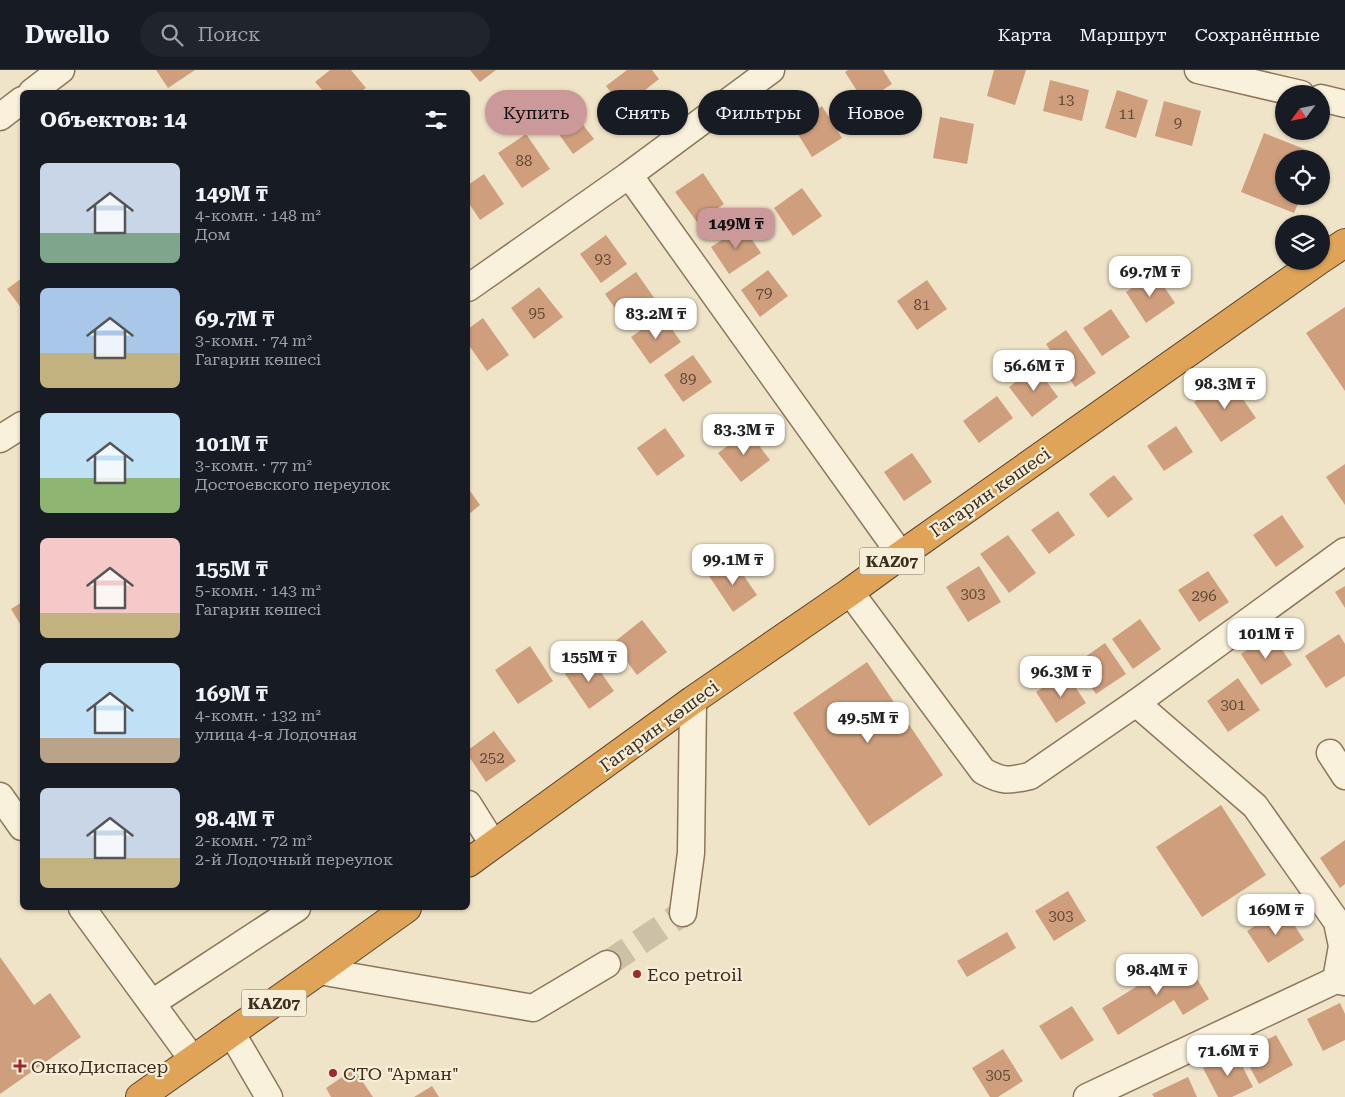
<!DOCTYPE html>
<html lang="ru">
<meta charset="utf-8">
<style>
body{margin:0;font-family:"Roboto Serif",serif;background:#20242c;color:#f1f3f6;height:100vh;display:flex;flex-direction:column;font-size:19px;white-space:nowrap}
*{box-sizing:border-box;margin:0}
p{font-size:16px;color:#9ea1a6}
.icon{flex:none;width:28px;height:28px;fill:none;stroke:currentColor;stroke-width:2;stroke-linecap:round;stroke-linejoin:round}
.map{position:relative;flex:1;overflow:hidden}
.side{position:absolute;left:20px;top:20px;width:450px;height:820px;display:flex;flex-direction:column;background:#171b24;border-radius:8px;box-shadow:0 1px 4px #0004}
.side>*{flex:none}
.top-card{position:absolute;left:485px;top:20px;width:475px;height:45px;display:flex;gap:10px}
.needle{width:32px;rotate:237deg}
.buttons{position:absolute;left:1275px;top:15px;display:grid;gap:10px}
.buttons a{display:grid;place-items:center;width:55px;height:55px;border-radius:50%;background:#171b24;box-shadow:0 1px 4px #0004;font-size:25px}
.price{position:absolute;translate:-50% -42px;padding:0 11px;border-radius:10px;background:#fff;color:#222;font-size:16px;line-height:32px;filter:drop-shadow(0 1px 2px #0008)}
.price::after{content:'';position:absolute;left:50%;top:30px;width:15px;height:11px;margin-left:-8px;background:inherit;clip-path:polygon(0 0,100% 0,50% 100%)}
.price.active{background:#cc999b;color:#111}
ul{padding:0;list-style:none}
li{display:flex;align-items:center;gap:15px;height:125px;padding:0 20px}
li span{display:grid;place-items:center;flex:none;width:140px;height:100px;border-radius:8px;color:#555}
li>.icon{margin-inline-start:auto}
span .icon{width:60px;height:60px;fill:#fffc;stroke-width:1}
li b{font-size:21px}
h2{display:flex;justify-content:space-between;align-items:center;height:60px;padding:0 20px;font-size:21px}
.tag{padding:0 18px;border-radius:22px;background:#171b24;box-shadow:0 1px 4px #0004;font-size:18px;line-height:45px}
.tag.active{background:#cc999b;color:#111}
header{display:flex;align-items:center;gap:30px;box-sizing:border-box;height:70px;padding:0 25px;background:#171b24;border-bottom:1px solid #363941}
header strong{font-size:24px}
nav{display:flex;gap:28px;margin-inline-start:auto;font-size:18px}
.search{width:350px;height:45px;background:#20242c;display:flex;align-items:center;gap:12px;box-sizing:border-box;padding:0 18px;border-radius:28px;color:#9ea1a6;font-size:19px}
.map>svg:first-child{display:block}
.building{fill:#cf9f7d}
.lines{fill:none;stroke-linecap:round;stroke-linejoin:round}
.minor-tunnel{stroke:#ccc0a6;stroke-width:26;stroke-dasharray:26 13;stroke-linecap:butt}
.minor-casing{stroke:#8d765c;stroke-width:29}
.highway-casing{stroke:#5b4430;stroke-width:30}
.minor{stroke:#faf1dc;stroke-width:26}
.highway{stroke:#e0a458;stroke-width:28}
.poi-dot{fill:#9e2a2b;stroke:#f7eed8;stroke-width:2}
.labels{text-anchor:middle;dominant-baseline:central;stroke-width:4.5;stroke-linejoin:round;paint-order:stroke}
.number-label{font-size:15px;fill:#624a37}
.shield{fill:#f7eed8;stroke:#756857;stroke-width:1}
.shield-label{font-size:16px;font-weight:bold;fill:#3d2e20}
.street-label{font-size:18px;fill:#3d2e20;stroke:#f7eed8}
.poi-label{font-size:18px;fill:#3d2e20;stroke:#f7eed8;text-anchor:start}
</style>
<header>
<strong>Dwello</strong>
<div class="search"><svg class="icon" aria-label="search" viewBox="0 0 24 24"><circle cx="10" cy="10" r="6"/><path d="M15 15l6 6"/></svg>Поиск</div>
<nav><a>Карта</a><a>Маршрут</a><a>Сохранённые</a></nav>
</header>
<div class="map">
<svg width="1345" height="1027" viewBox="0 0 1345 1027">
<rect width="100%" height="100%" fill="#f0e4c8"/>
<g class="building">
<path d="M156 0H195L168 18Z"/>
<path d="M330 0H351L366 18 360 22H324L315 12Z"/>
<path d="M470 0H496L480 12Z"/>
<path d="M627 0H652L659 9 623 38 606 16Z"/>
<path d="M848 0H883L892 14 864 32 845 2Z"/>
<path d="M994 0H1026L1015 35 987 26Z"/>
<path d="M1050 10 1089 20 1082 51 1043 41Z"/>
<path d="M1117 20 1148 30 1136 68 1105 58Z"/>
<path d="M1164 31 1201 41 1192 76 1155 66Z"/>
<path d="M822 36 842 68 812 87 793 56Z"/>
<path d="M571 39 594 69 573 84 551 53Z"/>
<path d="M940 47 974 54 967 94 933 88Z"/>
<path d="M1264 63 1317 84 1315 89H1284V126H1301L1294 143 1241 122Z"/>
<path d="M526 64 550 99 522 118 498 83Z"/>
<path d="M703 103 724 134 697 152 675 122Z"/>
<path d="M484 104 504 134 480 150 468 132V115Z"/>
<path d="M802 118 822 146 793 166 774 138Z"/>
<path d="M743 156 761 183 729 204 711 177Z"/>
<path d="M606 165 627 194 601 213 580 184Z"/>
<path d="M768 200 788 226 760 247 741 220Z"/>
<path d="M636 202 655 229 624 251 605 224Z"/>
<path d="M1155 203 1175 233 1146 253 1126 222Z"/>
<path d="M22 208V239L7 219Z"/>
<path d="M927 210 947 239 917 260 897 231Z"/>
<path d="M539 217 563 247 534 269 511 238Z"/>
<path d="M1345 237V321L1306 263Z"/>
<path d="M1111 239 1130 267 1102 286 1083 258Z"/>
<path d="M662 245 681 272 650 294 631 267Z"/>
<path d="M483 248 509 285 487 301 468 274V259Z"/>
<path d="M1066 260 1096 303 1075 317 1046 274Z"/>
<path d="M693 285 712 312 683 332 664 305Z"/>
<path d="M1036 297 1058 327 1032 347 1009 317Z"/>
<path d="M1229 309 1256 348 1221 372 1194 332Z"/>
<path d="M997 326 1013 348 979 373 963 351Z"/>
<path d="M1176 356 1193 382 1164 401 1147 376Z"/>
<path d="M665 358 685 386 657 406 637 378Z"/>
<path d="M748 361 770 390 741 412 718 383Z"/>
<path d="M912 383 932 412 904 431 884 402Z"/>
<path d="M1345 394V435L1326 407Z"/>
<path d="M1114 405 1133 429 1108 448 1089 424Z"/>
<path d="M468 418 480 435 468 445Z"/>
<path d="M1058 441 1075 465 1049 484 1031 460Z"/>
<path d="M1282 445 1304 477 1276 497 1253 465Z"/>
<path d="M1008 465 1036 503 1009 523 980 484Z"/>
<path d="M733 490 757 525 733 542 709 506Z"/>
<path d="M979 496 1001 532 968 552 946 517Z"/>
<path d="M1208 501 1229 532 1199 552 1178 520Z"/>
<path d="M1345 516V538L1335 522Z"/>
<path d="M22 532V557L11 539Z"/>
<path d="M1140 549 1161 579 1133 599 1112 569Z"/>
<path d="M642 550 667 582 637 605 613 573Z"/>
<path d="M1272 564 1292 595 1261 615 1241 584Z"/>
<path d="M1339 564 1345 574V606L1326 618 1305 586Z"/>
<path d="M1105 573 1126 604 1096 624 1075 594Z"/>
<path d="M530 576 553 611 518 634 495 600Z"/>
<path d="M590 587 614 621 589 639 565 604Z"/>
<path d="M867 592 943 705 869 756 793 643Z"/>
<path d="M1066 603 1086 633 1056 653 1036 622Z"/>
<path d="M1238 608 1260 640 1228 662 1207 631Z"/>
<path d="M494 661 516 691 486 712 468 685V680Z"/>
<path d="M1221 735 1266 805 1202 847 1156 777Z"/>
<path d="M1345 770V814L1340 818 1320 788Z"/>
<path d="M1068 821 1086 851 1054 871 1035 841Z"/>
<path d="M1283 838 1304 870 1268 893 1247 861Z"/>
<path d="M1007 862 1016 878 967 907 957 891Z"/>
<path d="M0 887 34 935 50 923 81 967 0 1024Z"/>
<path d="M1184 887 1209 929 1183 945 1174 930 1118 965 1102 938Z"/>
<path d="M1340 933 1345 944V970L1323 981 1307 949Z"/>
<path d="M1072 936 1094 970 1061 990 1039 956Z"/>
<path d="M1276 965 1293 995 1259 1014 1242 983Z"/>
<path d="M1003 979 1023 1011 998 1027H990L972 998Z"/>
<path d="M1235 982 1253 1017 1232 1027H1218L1203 998Z"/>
<path d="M354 999 373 1027H331L326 1018Z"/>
<path d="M1188 1007 1197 1027H1154L1152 1024Z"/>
<path d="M432 1016 439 1027H414Z"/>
</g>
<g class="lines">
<path class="minor-tunnel" d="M607 894 683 843"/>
<g class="minor-casing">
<g id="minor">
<path d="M1198 0 1301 24"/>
<path d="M32 22 61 0"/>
<path d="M1321 28 1345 34"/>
<path d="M0 47 22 30"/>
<path d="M629 105 901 485"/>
<path d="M468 218 629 105 771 0"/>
<path d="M0 369 22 355"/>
<path d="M850 522 983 701C1003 712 1008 711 1030 706L1136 633 1345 481"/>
<path d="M1136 633 1255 736 1337 852 1342 876 1336 910"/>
<path d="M1330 683 1345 706"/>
<path d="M0 726 22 757"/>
<path d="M468 734 493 774"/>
<path d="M82 838 193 990"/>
<path d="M683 843 691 783 693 630"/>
<path d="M319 901 533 938 607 894"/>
<path d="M152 933 297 838"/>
<path d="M231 962 269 1027"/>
<path d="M1087 1027 1336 910 1345 912"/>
</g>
</g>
<g class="highway-casing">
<g id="highway">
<path d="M1321 189 1345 173"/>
<path d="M468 793 693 630 850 522 901 485 1318 191"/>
<path d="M140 1027 319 901 407 838"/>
</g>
</g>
<use href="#minor" class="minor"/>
<use href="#highway" class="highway"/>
</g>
<g class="poi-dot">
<circle cx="637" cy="904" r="5"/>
<path d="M17.5 988.5h5v5h5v5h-5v5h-5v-5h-5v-5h5z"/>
<circle cx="333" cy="1003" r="5"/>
</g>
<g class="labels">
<g class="number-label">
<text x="1066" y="30">13</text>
<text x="1127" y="44">11</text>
<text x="1178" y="53">9</text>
<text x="524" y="91">88</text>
<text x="603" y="189">93</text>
<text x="764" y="223">79</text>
<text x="922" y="235">81</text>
<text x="537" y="243">95</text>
<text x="688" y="309">89</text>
<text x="973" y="524">303</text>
<text x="1204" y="526">296</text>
<text x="1233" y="635">301</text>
<text x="492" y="688">252</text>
<text x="1061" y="846">303</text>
<text x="998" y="1005">305</text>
</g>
<g class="shield">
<rect x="859.5" y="477.5" width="65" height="27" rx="4"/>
<rect x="241.5" y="919.5" width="65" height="27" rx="4"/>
</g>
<g class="shield-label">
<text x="892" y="491">KAZ07</text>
<text x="274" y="933">KAZ07</text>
</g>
<g class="street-label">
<text transform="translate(990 422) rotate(-35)">Гагарин көшесі</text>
<text transform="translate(659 656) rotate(-36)">Гагарин көшесі</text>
</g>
<g class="poi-label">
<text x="647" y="904">Eco petroil</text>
<text x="31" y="996">ОнкоДиспасер</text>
<text x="343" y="1003">СТО "Арман"</text>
</g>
</g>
</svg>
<div class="buttons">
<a><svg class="needle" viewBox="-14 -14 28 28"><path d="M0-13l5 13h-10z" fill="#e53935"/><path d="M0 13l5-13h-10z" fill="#9ea1a6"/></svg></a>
<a><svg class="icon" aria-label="locate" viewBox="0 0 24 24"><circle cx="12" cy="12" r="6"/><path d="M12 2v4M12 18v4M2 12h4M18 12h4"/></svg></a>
<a><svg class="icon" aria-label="layers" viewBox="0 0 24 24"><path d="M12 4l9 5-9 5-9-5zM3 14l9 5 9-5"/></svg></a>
</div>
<b class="price active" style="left:736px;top:180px">149M ₸</b>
<b class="price" style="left:1150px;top:228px">69.7M ₸</b>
<b class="price" style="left:656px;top:270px">83.2M ₸</b>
<b class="price" style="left:1034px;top:322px">56.6M ₸</b>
<b class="price" style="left:1225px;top:340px">98.3M ₸</b>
<b class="price" style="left:744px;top:386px">83.3M ₸</b>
<b class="price" style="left:733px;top:516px">99.1M ₸</b>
<b class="price" style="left:1266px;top:590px">101M ₸</b>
<b class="price" style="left:589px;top:613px">155M ₸</b>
<b class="price" style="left:1061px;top:628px">96.3M ₸</b>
<b class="price" style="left:868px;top:674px">49.5M ₸</b>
<b class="price" style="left:1276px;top:866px">169M ₸</b>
<b class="price" style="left:1157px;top:926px">98.4M ₸</b>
<b class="price" style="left:1228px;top:1007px">71.6M ₸</b>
<div class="top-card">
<a class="tag active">Купить</a>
<a class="tag">Снять</a>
<a class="tag">Фильтры</a>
<a class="tag">Новое</a>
</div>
<section class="side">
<h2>Объектов: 14<svg class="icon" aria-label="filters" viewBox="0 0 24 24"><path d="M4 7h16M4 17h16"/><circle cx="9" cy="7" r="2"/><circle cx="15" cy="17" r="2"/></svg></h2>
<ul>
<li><span style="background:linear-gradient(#c9d6e8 70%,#7fa58c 0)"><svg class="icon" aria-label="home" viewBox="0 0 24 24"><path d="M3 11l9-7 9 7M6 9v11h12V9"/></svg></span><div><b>149M ₸</b><p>4-комн. · 148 m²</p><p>Дом</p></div></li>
<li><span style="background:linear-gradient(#a9c7e8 65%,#c2b280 0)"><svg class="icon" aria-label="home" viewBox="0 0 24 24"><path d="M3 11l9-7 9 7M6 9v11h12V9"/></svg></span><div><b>69.7M ₸</b><p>3-комн. · 74 m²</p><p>Гагарин көшесі</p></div></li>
<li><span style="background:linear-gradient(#bfe0f5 65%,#8fb573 0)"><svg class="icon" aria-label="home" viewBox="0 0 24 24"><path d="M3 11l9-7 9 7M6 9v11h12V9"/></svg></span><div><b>101M ₸</b><p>3-комн. · 77 m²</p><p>Достоевского переулок</p></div></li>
<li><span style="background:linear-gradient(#f6c9c9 75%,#c2b280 0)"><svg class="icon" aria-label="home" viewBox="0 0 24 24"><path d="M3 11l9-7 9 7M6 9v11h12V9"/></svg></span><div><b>155M ₸</b><p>5-комн. · 143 m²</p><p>Гагарин көшесі</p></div></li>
<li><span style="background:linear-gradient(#bfe0f5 75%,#b9a48a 0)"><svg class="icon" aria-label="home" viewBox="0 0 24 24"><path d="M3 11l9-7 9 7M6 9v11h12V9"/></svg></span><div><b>169M ₸</b><p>4-комн. · 132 m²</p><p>улица 4-я Лодочная</p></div></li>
<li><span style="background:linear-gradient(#c9d6e8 70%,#c2b280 0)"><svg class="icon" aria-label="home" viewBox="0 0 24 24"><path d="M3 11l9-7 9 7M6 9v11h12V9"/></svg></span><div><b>98.4M ₸</b><p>2-комн. · 72 m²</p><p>2-й Лодочный переулок</p></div></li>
</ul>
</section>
</div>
